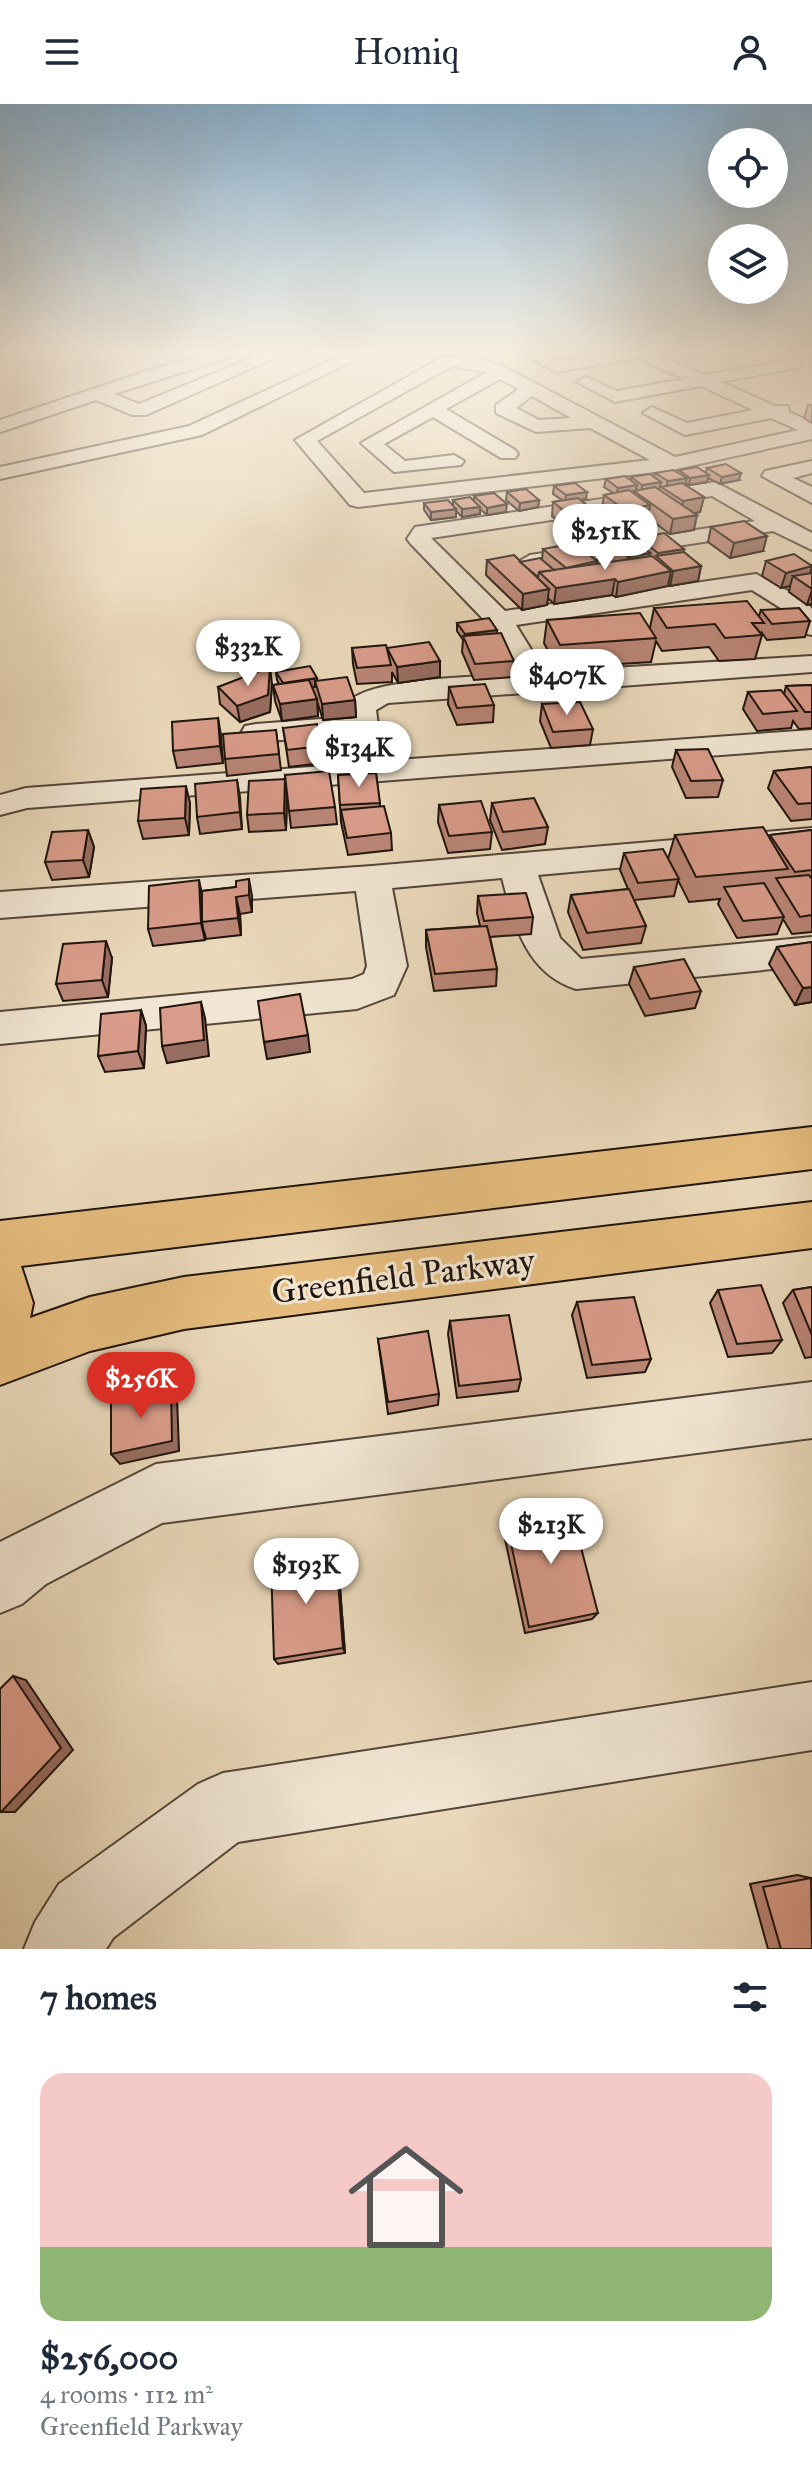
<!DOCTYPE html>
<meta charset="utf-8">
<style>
body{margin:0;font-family:"IM FELL Great Primer",serif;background:#f6f6f7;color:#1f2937;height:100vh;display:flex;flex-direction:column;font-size:30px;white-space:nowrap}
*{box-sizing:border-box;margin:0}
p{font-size:26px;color:#747a83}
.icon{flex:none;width:44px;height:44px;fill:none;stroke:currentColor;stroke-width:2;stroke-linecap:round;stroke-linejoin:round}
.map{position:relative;height:1845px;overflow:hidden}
.side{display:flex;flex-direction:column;background:#fff;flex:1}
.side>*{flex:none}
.tools{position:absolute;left:708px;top:24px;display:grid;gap:16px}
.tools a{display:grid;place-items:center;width:80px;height:80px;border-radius:50%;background:#fff;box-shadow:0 8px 32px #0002;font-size:40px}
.price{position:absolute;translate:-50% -68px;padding:0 18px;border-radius:28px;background:#fff;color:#222;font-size:26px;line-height:52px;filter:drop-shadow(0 2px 4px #0008)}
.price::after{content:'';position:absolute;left:50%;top:48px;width:24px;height:18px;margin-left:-12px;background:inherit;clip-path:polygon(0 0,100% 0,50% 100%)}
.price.current{background:#d93025;color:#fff}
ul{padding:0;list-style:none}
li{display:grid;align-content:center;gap:16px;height:424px;padding:0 40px}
li span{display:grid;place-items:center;height:248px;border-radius:24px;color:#555}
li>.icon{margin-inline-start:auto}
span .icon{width:144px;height:144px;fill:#fffc;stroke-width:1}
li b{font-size:34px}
h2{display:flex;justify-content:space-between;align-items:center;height:96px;padding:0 40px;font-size:34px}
header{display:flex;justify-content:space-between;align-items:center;height:104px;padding:0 40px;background:#fff;font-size:36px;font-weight:600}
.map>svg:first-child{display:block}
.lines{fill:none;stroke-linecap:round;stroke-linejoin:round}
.minor-casing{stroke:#514538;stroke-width:4}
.major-casing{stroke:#1e140d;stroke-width:4}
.minor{fill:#f1e6d3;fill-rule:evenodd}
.major{fill:#e5bc7e;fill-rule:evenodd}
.wall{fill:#bb8677;stroke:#1e140d;stroke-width:2}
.shaded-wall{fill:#986d61;stroke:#1e140d;stroke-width:2}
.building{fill:#d99c8a;stroke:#1e140d;stroke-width:2}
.labels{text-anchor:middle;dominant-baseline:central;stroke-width:6;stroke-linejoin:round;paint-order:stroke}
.near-street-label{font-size:34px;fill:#1e140d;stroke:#f1e6d3}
</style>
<header><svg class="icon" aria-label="menu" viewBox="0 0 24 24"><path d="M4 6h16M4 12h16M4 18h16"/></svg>Homiq<svg class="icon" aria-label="person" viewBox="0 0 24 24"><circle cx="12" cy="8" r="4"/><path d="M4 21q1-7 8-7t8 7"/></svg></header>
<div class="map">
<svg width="812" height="1845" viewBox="0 0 812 1845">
<rect width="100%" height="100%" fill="#ead9bb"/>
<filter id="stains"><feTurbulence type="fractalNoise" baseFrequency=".0025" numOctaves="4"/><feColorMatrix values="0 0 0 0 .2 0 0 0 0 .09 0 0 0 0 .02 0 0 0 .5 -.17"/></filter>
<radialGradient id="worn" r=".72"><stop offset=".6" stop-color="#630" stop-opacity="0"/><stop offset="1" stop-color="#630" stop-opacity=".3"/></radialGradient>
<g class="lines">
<g class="minor-casing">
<g id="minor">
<path d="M215 249H243L114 290 139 300 264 249 279 252 146 311H132L96 296 0 328V316L156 264Z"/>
<path d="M347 249H369L202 331 0 375V363L189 322Z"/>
<path d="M521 249H542L558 257 607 249H655L704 271 800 255V263L721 278 775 302H788L789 308 812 318V335L672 366 358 403 350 401 295 336 443 253 480 254 506 264 675 353 798 326 771 314 685 331 643 309 652 303 687 319 753 306 701 282 615 298 577 278 586 273 617 287 684 275 638 254 556 268ZM452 262 487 268 361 339 394 368 461 361 464 357 454 351 405 357 384 340 433 313 501 354H515L518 350 515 346 446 305 500 275 519 285 496 301V309L536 328 590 324 650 356 364 389 317 337ZM532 292 571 314 539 316 516 304Z"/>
<path d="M812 357V369L793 374 812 383V399L762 372 765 367Z"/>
<path d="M715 378 812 429V446L773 427 530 465 518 458 530 451 755 417 712 392 431 434 505 507 756 470 805 496 812 505V531L802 529 787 508 752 486 516 521 545 568 812 552V568L388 599 376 606 383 657 812 626V644L27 704 0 711V691L26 684 351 660 348 631 256 638 245 636 241 629 245 622 256 620 347 613C346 606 345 600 351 596 375 574 481 573 517 570L488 520 411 440 407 435 415 423Z"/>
<path d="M812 724V746L538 771 560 834 581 855 812 833V861L576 885C526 869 514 820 502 774L392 784 407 862 394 891 357 905 0 940V908L352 875 364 870 367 862 356 787 0 814V788L372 762Z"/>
<path d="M812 1278V1334L162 1419 46 1480 22 1500 0 1509V1438L156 1360Z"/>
<path d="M812 1578V1646L238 1738 113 1834 106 1845H24L35 1818 59 1780 198 1680 223 1669Z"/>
</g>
</g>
<g class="major-casing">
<path id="major" d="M812 1023V1065L21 1162 33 1199 30 1214 90 1193 184 1173 812 1098V1144L184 1225 90 1247 0 1281V1117Z"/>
</g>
<use href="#minor" class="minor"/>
<use href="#major" class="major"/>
</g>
<g class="wall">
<path d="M808 301H812V319L804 314Z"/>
<path d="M707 364 739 376 720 380 708 374 707 378 689 381 686 379 685 381 704 393 700 408 694 409V426L670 430 648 414V416L623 421 602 405 604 391 613 389 604 383 606 375 631 376V373H654L655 369H678L679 366 706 368Z"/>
<path d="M554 382 586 395 580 396 611 435 638 439 639 434 683 448 701 462 698 477 670 482 668 481V482L616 493 612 491 554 500 548 494 547 501 522 506 486 471 487 456 520 458 542 456 543 445 597 457V460L612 458 604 451 607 438 586 441 552 412 553 398 562 396 553 390Z"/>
<path d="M507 388 539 396 538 403 519 407 506 396Z"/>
<path d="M474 392 506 408 487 411 480 405V410L462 413 456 407V413L431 416 424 406V399L453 401V396L474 397Z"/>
<path d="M711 423 763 447 730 454 708 438Z"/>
<path d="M766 457 812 461 811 469H812V500L807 501 789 488 790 482 781 484 762 472Z"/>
<path d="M654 504 759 512 761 506 810 517 805 533 767 536 762 529V531L755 555 719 557 709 543 662 547 656 537 651 558 557 564 544 539 547 516 650 524Z"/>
<path d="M457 519 497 526 496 529 514 557 512 573 474 576 462 548 463 536 457 527Z"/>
<path d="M352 544H387L440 557V573L398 579 392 568V578L357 580 353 560Z"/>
<path d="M276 568 317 577 355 596 356 613 323 616 317 597 318 612 282 617 275 597 273 581 279 580 277 576Z"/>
<path d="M272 580 270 608 240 618 220 600 218 583Z"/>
<path d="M812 581V624L799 625 793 617 791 624 757 627 743 605 748 588 784 590 786 582Z"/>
<path d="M449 583 494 601 493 618 457 621 448 600Z"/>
<path d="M542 600 593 625 590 641 551 644 540 617Z"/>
<path d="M218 614 223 659 177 664 173 647Z"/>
<path d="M283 624 322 642 323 659 289 663Z"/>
<path d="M276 626 281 666 227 672 225 655Z"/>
<path d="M676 646 723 676 718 693 686 694 672 663Z"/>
<path d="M812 663V715L791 717 768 684 774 667Z"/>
<path d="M376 669 380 702 391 729 392 746 348 751 341 718 338 671Z"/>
<path d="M285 671 335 703 337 720 291 724Z"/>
<path d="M285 675 287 692 286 726 249 728 247 711Z"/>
<path d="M237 676 242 725 200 730 197 713Z"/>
<path d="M190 699 189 731 143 735 138 717Z"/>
<path d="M492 699 548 723 545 740 502 746 490 716Z"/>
<path d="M439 701 492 728 490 745 448 749 438 718Z"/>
<path d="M88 726 94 743 89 773 52 776 45 758Z"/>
<path d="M812 726V828L792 830 783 815 777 830 737 834 718 800 720 795 689 798 678 776 674 792 634 796 646 822 641 839 583 846 568 808 571 791 628 785 620 766 624 749 668 755 675 731 769 733 770 731Z"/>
<path d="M236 783 252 792V808L240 810 241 831 206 835 204 827 205 836 153 842 148 825 202 787Z"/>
<path d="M478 792 533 813 531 830 490 833 497 865 496 882 434 887 426 843V826L480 822 477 809Z"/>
<path d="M812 838V898L795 901 769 860 777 843Z"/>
<path d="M112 854 108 893 63 897 56 880Z"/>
<path d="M634 863 701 887 695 904 645 912 629 880Z"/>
<path d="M141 906 146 922 144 964 105 968 98 952Z"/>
<path d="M812 1183V1253L805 1254 783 1199 793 1186Z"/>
<path d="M718 1186 782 1236 772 1249 728 1253 710 1199Z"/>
<path d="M577 1198 651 1255 645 1268 587 1274 572 1211Z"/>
<path d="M450 1217 521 1275 518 1287 457 1294 448 1230Z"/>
<path d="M378 1235 439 1290 438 1301 388 1310Z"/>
<path d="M505 1412 598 1509 592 1515 525 1529 502 1421Z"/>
<path d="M336 1450 338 1458 345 1549 278 1560 274 1555Z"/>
<path d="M797 1771 811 1774 812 1845H768L750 1780Z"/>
</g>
<g class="shaded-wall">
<path d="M741 369 739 376 720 380 722 373Z"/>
<path d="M709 371 707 378 689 381 690 374Z"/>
<path d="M687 374 685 381 666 385 668 377Z"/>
<path d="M661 378 659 386 641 388 642 381Z"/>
<path d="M637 381 636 388 634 387V389L616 392 618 384Z"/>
<path d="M587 388 586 395 565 399 566 391Z"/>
<path d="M704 393 700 408 680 412 683 397Z"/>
<path d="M539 396 538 403 519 407 520 399Z"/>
<path d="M507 400 506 408 487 411V404Z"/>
<path d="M650 401 648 416 623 421 625 406Z"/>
<path d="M480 403V410L462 413V405Z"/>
<path d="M456 405V413L431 416V408Z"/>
<path d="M697 411 694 426 670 430 673 415Z"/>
<path d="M613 422 611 437 607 436V438L586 441 588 426Z"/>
<path d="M767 432 763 447 730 454 734 439Z"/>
<path d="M684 445 680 460 657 453 658 449Z"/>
<path d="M650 449 647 465 625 469 628 453Z"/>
<path d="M701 462 698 477 670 482 673 467Z"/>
<path d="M812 462 808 477 793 472 790 482 781 484 786 469Z"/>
<path d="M671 467 668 482 616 493 618 478Z"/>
<path d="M615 475 612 491 554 500 556 484Z"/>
<path d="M549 485 547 501 522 506 523 490Z"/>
<path d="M812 486V500L807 501Z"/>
<path d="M497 526 496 534 465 535V530Z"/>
<path d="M440 557V573L398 579 397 563Z"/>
<path d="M270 563 272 580 270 608 240 618 237 602Z"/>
<path d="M317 574 318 582 315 577V583L284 589 283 580Z"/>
<path d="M317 595 318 612 282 617 280 600Z"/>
<path d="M355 596 356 613 323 616 322 600Z"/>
<path d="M218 614 221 631 223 659 220 642Z"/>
<path d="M285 675 287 692 286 726 284 709Z"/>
<path d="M237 676 240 693 242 725 240 708Z"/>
<path d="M186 682 190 699 189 731 185 714Z"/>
<path d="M88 726 94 743 89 773 83 756Z"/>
<path d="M249 775 252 792V808L249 791Z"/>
<path d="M199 776 203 794 202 818 205 836 201 819Z"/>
<path d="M236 793 240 810 241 831 238 814Z"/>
<path d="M106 837 112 854 108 893 102 876Z"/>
<path d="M812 883V898L795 901 803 884Z"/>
<path d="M201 898 205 914 209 952 167 959 162 942Z"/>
<path d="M141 906 146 922 144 964 138 947Z"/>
<path d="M308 931 310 948 267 955 264 938Z"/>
<path d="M171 1283 177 1294 179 1347 120 1360 111 1350Z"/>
<path d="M336 1450 338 1458 345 1549 343 1544Z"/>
<path d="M13 1572 26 1576 73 1646 15 1708H1Z"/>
</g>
<g class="building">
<path d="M726 360 741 369 722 373 707 364Z"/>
<path d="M697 363 709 371 690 374 679 366Z"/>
<path d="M673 366 687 374 668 377 655 369Z"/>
<path d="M650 370 661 378 642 381 631 373Z"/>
<path d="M625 372 637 381 618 384 606 375Z"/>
<path d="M575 379 587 388 566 391 554 382Z"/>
<path d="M682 379 704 393 683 397 661 383Z"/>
<path d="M655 383 697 411 673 415 634 387Z"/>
<path d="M526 385 539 396 520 399 507 388Z"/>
<path d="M629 386 650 401 625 406 604 391Z"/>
<path d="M494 389 507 400 487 404 474 392Z"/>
<path d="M470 393 480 403 462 405 453 396Z"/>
<path d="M578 394 613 422 588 426 553 398Z"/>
<path d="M448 396 456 405 431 408 424 399Z"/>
<path d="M744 417 767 432 734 439 711 423Z"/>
<path d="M664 429 684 445 658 449 639 434Z"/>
<path d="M629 432 650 449 628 453 607 436Z"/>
<path d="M575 439 597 457 566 464 543 445Z"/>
<path d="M684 448 701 462 673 467 656 452Z"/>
<path d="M794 450 812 462 786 469 766 457Z"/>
<path d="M514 451 549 485 523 490 487 456Z"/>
<path d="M652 452 671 467 618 478 615 475 556 484 539 468Z"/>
<path d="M540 454 554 466 539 468 538 473 520 458Z"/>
<path d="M812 469V485L793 472Z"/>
<path d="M747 497 764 519H752L762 531 725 534 715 520 667 524 654 504Z"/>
<path d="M799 504 810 517 772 520 761 506Z"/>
<path d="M640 509 656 534 560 541 547 516Z"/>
<path d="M489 514 497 526 465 530 457 519Z"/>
<path d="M501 529 514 557 475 560 463 532Z"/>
<path d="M429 538 440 557 397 563 387 544Z"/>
<path d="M386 541 391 561 357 564 352 544Z"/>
<path d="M310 562 317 574 283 579 276 568Z"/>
<path d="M270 563 268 591 237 602 218 583Z"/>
<path d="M347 573 355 596 322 600 315 577Z"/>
<path d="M309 576 317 595 280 600 273 581Z"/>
<path d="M485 580 494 601 457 604 449 583Z"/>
<path d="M812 581V608H805L786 582Z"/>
<path d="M781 586 797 607 763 610 748 588Z"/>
<path d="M580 598 593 625 553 628 542 600Z"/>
<path d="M218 614 220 642 173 647 172 618Z"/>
<path d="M317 620 322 642 287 646 283 624Z"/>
<path d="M276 626 279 650 225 655 223 630Z"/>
<path d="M708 645 723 676 691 677 676 646Z"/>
<path d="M812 663V699L798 700 774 667Z"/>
<path d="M329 667 335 703 289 707 285 671Z"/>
<path d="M376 669 380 699 340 701 338 671Z"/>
<path d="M285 675 284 709 247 711 249 677Z"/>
<path d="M237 676 240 708 197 713 195 680Z"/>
<path d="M186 682 185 714 138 717 141 685Z"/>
<path d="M534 694 548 723 503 728 492 699Z"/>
<path d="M481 697 492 728 449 732 439 701Z"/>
<path d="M384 702 391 729 347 734 341 706Z"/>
<path d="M763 723 788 765 696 773 675 731Z"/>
<path d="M88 726 83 756 45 758 52 728Z"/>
<path d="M812 726V766L795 768 770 731Z"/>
<path d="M663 745 679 775 638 779 624 749Z"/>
<path d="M809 771 812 775V811L800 813 776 774Z"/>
<path d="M249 775V791L236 793 238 814 202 818V787L236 783V777Z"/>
<path d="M199 776 201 819 148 825 149 782Z"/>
<path d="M764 779 784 813 743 817 724 783Z"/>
<path d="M629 785 646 822 587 829 571 791Z"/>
<path d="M526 789 533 813 484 817 478 792Z"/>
<path d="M487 822 497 865 435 870 426 826Z"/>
<path d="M106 837 102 876 56 880 63 840Z"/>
<path d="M812 838V883L803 884 777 843Z"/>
<path d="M684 855 701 887 650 895 634 863Z"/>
<path d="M300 890 308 931 264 938 258 897Z"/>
<path d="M201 898 204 936 162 942 160 904Z"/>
<path d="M141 906 138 947 98 952 101 910Z"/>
<path d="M761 1181 782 1236 737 1240 718 1186Z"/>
<path d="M812 1183V1231L793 1186Z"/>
<path d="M634 1193 651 1255 592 1261 577 1198Z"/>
<path d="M509 1211 521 1275 459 1282 450 1217Z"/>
<path d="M428 1227 439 1290 388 1298 378 1235Z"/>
<path d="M171 1283 172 1337 111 1350V1294Z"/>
<path d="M570 1401 598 1509 529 1523 505 1412Z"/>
<path d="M336 1450 343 1544 274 1555 271 1459Z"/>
<path d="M13 1572 61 1644 1 1708 0 1707V1585Z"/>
<path d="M811 1774 812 1845H781L763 1783Z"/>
</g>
<linearGradient id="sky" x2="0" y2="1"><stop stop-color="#8ab5d6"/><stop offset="0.49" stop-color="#f6eee0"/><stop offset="1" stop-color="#f6eee0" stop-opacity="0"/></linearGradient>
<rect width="812" height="507" fill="url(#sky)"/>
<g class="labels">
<g class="near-street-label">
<text transform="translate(403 1172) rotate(-7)">Greenfield Parkway</text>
</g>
</g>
<rect width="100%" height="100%" filter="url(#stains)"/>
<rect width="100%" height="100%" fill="url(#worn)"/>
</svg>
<div class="tools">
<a><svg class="icon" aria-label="locate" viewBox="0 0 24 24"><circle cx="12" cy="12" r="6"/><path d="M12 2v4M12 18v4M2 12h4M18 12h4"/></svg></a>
<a><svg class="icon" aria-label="layers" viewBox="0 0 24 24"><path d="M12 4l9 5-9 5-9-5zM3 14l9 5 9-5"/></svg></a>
</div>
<b class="price" style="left:605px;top:468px">$251K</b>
<b class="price" style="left:248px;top:584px">$332K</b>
<b class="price" style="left:567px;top:613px">$407K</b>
<b class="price" style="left:359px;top:685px">$134K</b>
<b class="price current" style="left:141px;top:1316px">$256K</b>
<b class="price" style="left:551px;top:1462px">$213K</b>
<b class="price" style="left:306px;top:1502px">$193K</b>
</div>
<section class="side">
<h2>7 homes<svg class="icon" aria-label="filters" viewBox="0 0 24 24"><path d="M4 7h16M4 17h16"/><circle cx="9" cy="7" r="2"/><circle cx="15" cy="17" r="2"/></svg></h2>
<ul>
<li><span style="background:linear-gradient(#f6c9c9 70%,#8fb573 0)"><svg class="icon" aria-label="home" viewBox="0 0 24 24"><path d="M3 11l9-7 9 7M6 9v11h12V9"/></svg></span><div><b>$256,000</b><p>4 rooms · 112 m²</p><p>Greenfield Parkway</p></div></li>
</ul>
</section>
